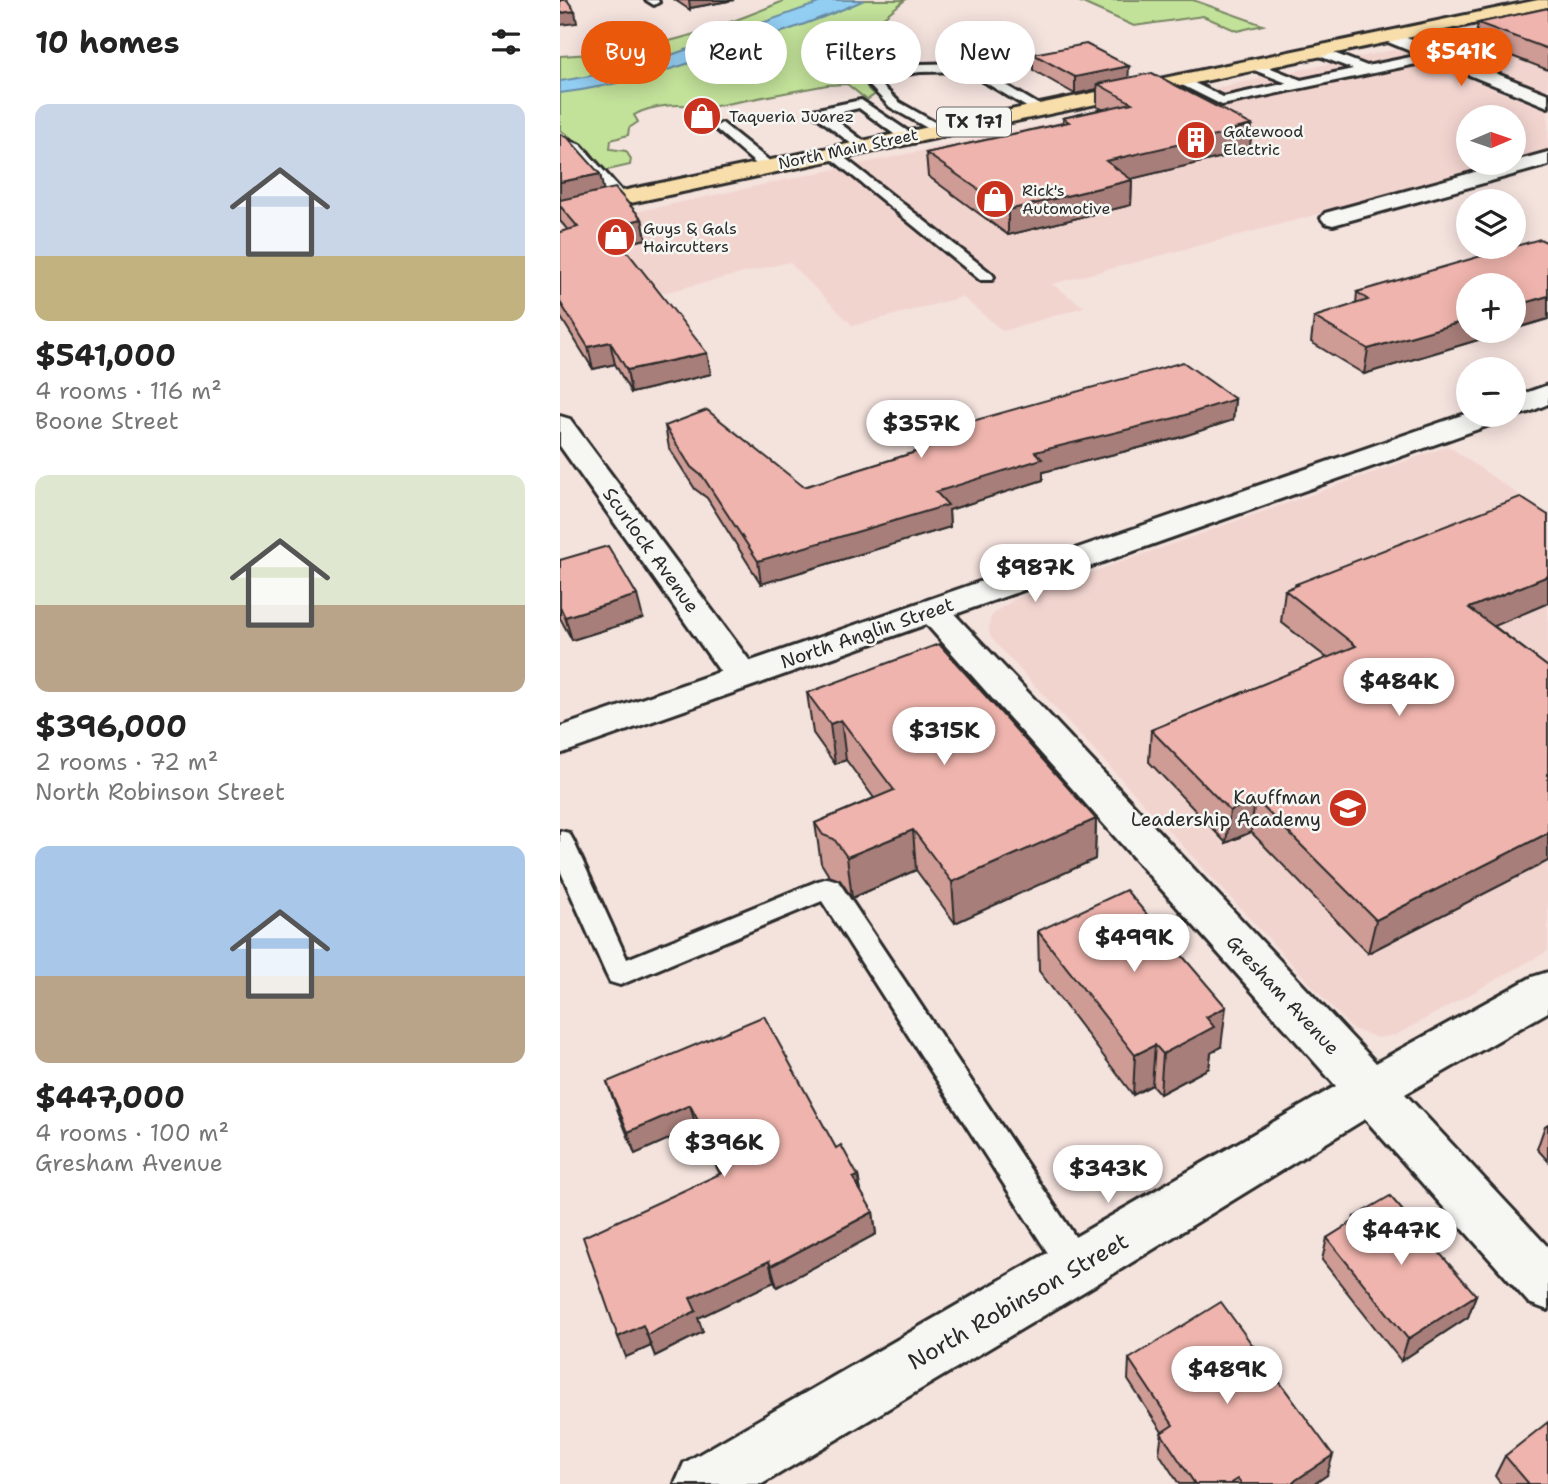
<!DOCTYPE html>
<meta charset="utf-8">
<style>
body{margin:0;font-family:"Shantell Sans",sans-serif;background:#f6f6f6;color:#222;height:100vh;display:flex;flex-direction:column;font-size:26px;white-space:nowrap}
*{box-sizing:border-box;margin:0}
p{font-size:23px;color:#767676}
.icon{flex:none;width:38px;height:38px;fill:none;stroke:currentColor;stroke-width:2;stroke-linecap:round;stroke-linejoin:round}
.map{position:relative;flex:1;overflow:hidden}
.side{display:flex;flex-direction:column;background:#fff;width:560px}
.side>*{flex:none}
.banner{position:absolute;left:21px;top:21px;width:665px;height:63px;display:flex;gap:14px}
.needle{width:46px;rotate:88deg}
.fabs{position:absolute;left:896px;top:105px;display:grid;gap:14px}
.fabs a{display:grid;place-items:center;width:70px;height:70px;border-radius:50%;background:#fff;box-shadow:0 4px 18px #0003;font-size:35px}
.price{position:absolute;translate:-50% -60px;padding:0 16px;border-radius:24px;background:#fff;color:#222;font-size:23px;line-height:46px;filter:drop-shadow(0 2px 4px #0008)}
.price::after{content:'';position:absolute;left:50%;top:42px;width:21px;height:16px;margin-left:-10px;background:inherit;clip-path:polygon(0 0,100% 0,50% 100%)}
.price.current{background:#ea580c;color:#fff}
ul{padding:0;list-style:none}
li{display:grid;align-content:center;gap:14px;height:371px;padding:0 35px}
li span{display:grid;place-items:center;height:217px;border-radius:14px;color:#555}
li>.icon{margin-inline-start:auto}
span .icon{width:126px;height:126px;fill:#fffc;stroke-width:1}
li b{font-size:30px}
h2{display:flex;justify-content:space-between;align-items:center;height:84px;padding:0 35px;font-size:30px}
.pill{padding:0 24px;border-radius:32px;background:#fff;box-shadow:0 4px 18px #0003;font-size:24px;line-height:63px}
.pill.current{background:#ea580c;color:#fff}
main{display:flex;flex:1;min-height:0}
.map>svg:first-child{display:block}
.built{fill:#f2d4cf;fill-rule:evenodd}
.green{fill:#c2e199;stroke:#768662;stroke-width:2}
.water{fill:#92cdf2;stroke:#698ca2;stroke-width:2}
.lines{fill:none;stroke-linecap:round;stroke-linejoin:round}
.lane-casing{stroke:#2b2b2b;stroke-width:6}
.street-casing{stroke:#2b2b2b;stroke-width:6}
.secondary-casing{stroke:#2b2b2b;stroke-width:6}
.primary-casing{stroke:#2b2b2b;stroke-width:6}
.lane{fill:#f6f6f2;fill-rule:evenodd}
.street{fill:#f6f6f2;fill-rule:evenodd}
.secondary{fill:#f6f6f2;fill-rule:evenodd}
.primary{fill:#f8deab;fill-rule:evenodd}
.wall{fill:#ce9b95;stroke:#2b2b2b;stroke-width:2}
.shaded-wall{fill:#a77e79;stroke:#2b2b2b;stroke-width:2}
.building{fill:#efb4ad;stroke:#2b2b2b;stroke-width:2}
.labels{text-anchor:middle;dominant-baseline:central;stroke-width:5;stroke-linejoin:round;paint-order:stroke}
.far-poi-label{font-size:16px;fill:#2b2b2b;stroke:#f6f6f2;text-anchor:start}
.far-street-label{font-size:16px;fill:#2b2b2b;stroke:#f6f6f2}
.shield{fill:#f6f6f2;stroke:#686867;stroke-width:2}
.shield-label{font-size:18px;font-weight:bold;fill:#2b2b2b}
.street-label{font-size:19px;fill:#2b2b2b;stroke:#f6f6f2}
.poi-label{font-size:19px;fill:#2b2b2b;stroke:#f6f6f2;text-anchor:end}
.near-street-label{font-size:23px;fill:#2b2b2b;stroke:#f6f6f2}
</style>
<main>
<section class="side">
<h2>10 homes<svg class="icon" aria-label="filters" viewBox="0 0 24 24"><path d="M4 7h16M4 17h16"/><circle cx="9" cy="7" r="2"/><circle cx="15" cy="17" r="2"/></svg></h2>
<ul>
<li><span style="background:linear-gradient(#c9d6e8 70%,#c2b280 0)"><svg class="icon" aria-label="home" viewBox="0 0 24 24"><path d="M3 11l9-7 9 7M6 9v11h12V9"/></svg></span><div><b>$541,000</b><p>4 rooms · 116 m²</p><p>Boone Street</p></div></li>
<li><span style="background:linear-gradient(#dfe7d0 60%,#b9a48a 0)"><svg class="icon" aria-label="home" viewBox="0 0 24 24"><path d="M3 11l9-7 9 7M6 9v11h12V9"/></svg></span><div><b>$396,000</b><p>2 rooms · 72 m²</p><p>North Robinson Street</p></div></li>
<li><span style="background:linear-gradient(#a9c7e8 60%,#b9a48a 0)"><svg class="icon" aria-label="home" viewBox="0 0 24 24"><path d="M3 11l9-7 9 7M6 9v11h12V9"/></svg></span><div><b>$447,000</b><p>4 rooms · 100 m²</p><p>Gresham Avenue</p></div></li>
</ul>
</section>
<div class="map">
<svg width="988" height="1484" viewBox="0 0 988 1484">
<rect width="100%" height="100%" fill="#f4e2dd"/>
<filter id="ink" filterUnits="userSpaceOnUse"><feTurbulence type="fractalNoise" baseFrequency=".0143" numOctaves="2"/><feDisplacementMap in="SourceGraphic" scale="14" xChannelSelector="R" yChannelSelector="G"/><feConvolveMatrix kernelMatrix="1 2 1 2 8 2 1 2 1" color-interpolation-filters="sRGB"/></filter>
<g filter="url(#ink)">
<g class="built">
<path d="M988 17V92L869 44 876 41Z"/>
<path d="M833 50 841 51 988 111V154L492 284 524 307 443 331 402 297 293 326 229 262 0 318V228ZM908 117H954V163H908Z"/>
<path d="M888 446 988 515V951L836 1035 817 1038 791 1028 439 647 430 636 429 627 431 617 436 611 454 600Z"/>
</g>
<g class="green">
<path d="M226 0H345L306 31 271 43 269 52 284 57 278 67 294 70 303 75 308 89 314 95 307 100 287 84 267 85 145 108C124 103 93 104 74 115L78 122 69 128 68 135 51 140 50 149 66 151 71 159 70 165 44 171 29 150 0 130V56C86 53 148 33 226 0Z"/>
<path d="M516 0H633L703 25 677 31 643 16 574 26Z"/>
</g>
<path class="water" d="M267 0H304C268 17 231 29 193 42 129 64 67 85 0 93V81L42 74 111 55Z"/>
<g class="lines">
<g class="lane-casing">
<g id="lane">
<path d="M86 0H98L99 2 94 5Z"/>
<path d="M758 47 807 66 875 52 881 56 875 60 662 105 612 80 614 77H622L663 97 727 83 689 68V62L693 61 741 80 793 69 754 54V48Z"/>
<path d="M408 63 486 109 485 112H475L406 71 360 72 320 78 318 82 339 102 383 127V133L378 134 330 107 306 82 311 72 315 71 360 64Z"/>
<path d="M301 100 352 134V140H342L299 108 269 115 310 146 308 149H298L252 113 253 110Z"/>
<path d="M162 123 212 163V169H202L157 130 155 127Z"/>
<path d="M0 137 21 145 65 195 67 198 65 201H55L11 151 0 146Z"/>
<path d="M272 148 432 274 434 277 432 280H420L267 155 265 152Z"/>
<path d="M0 831 9 833 13 840 67 959 258 881 268 878 278 881 528 1256 533 1267 528 1278 516 1283 504 1278 262 901 60 985 50 982 46 974 0 870Z"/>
</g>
</g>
<g class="street-casing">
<g id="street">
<path d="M988 152V165L773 225 765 223 761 218 765 213Z"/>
<path d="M0 416 10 419 195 668 200 676 195 684 182 688 169 684 0 446Z"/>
<path d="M373 601 385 604 816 1063 972 977 988 972V1012L845 1094 988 1247V1310L969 1303 805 1119 535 1285 202 1484H115L124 1463 776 1086 361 618 356 611 361 604Z"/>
</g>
</g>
<g class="secondary-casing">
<g id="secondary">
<path d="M829 31 988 94V107L823 40 820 36Z"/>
<path d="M988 385V404C976 409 963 416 950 415H954V397Z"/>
<path d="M908 413 946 415 941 421 0 754V727Z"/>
</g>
</g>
<g class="primary-casing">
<path id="primary" d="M978 0H988V8L0 218V204Z"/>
</g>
<use href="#lane" class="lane"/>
<use href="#street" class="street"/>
<use href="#secondary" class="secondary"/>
<use href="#primary" class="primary"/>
</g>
<g class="wall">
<path d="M115 0H174L130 8V10Z"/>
<path d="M988 8V70L915 42 918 23Z"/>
<path d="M473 54 568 78 690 148 667 153V156L570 179 572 180 571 205 448 235 368 176 366 153 503 123V118L542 109 537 107V89L515 94 473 70Z"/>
<path d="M0 134 40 174 43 191 82 219 86 239 61 245 151 374 71 393 55 364 33 369 0 316V232L8 230 0 221Z"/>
<path d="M988 243V319L954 329V285L908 331H948L804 374 751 342 754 317 796 304 797 292Z"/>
<path d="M675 399 673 420 618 438 483 472V480L389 510 390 527 201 584 147 498 135 489 109 448 105 426 244 487 378 445 377 431Z"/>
<path d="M988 515V603L934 626 988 667V861L808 953 691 832 666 843 589 762 591 730 767 658 721 622 725 590 735 586 736 584Z"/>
<path d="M0 560 83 618 12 640 0 618Z"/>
<path d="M247 693 536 819 535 859 395 923 356 870 292 898 280 880 269 876 261 863 255 823 314 798 286 760 275 764 253 733Z"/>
<path d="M478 931 661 1047 651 1053 649 1068 600 1094 592 1085 573 1095 479 971Z"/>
<path d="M47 1082 276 1148 298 1176 301 1192 313 1212 316 1234 217 1287 214 1282 138 1318 143 1332 95 1356 91 1346 66 1357 160 1174 136 1127 75 1154 55 1104Z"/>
<path d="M988 1124V1161L977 1149 985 1126Z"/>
<path d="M794 1217 916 1295 908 1317 841 1361 762 1260 767 1238 793 1222Z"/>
<path d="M569 1359 767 1475 754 1484H619L599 1453 602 1432 568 1380Z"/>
<path d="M945 1456 988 1484H941L935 1476Z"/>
</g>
<g class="shaded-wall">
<path d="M129 0H174L130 8Z"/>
<path d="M15 11 17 23 0 25V13Z"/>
<path d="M569 66 568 83 538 84 537 89 515 94V77Z"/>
<path d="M692 125 690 148 667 153V156L546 185V161Z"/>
<path d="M40 174 44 192 0 201V182Z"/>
<path d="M572 180 571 205 448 235V210Z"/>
<path d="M82 219 86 239 48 248 44 228Z"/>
<path d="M988 296V319L954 329V306Z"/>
<path d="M908 320V331H948L804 374 808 349Z"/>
<path d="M50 342 55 364 33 369 28 347Z"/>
<path d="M147 353 151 374 71 393 67 370Z"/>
<path d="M675 399 673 420 618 438 483 472V480L389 510 390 527 201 584 198 561 475 452Z"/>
<path d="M988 576V603L902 640 909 608Z"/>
<path d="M77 595 83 618 12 640 5 617Z"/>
<path d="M281 720 286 760 275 764 270 724Z"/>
<path d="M695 799 691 832 666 843 670 811Z"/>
<path d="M536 819 535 859 395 923 392 882Z"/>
<path d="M353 830 356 870 292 898 287 857Z"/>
<path d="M988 833V861L808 953 816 920Z"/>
<path d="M666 1007 661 1047 651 1053 649 1068 600 1094 603 1054 646 1017Z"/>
<path d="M595 1045 592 1085 573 1095 575 1055Z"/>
<path d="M130 1105 136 1127 75 1154 68 1132Z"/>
<path d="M298 1176 302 1197 293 1178Z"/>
<path d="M313 1212 316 1234 217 1287 211 1266Z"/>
<path d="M209 1261 214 1282 138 1318 143 1332 95 1356 87 1335 130 1298Z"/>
<path d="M916 1295 908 1317 841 1361 848 1339Z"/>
<path d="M83 1325 91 1346 66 1357 58 1337Z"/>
<path d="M773 1455 767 1475 754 1484H730Z"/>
</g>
<g class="building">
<path d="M0 0H7L15 11 0 13Z"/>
<path d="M988 8V49L918 23Z"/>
<path d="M526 44 569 66 515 77 473 54Z"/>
<path d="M592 73 692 125 665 131 669 133 546 161 572 180 448 210 366 153 509 122 503 118 572 103 538 84Z"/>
<path d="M0 134 9 139 40 174 0 182Z"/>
<path d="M55 188 82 219 44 228 69 254 147 353 67 370 50 342 28 347 0 302V232L18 227 0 206V200Z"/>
<path d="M980 239 988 243V296L954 306V285H908V320L808 349 754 317 808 300 797 292Z"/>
<path d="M623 362 675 399 619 417 475 452 482 459 376 492 388 505 198 561 143 477 131 467 105 426 147 410 244 487 388 442 377 431Z"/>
<path d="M960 497 988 515V576L909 608 988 667V833L816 920 695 799 670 811 591 730 796 646 725 590 738 585 736 584Z"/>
<path d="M48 546 77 595 5 617 0 607V560Z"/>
<path d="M379 644 536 819 392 882 353 830 287 857 274 839 263 835 255 823 334 790 281 720 270 724 247 693Z"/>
<path d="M566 890 666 1007 646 1017 654 1027 603 1054 595 1045 575 1055 478 931Z"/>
<path d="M204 1016 276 1148 281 1145 298 1176 293 1178 313 1212 211 1266 209 1261 130 1298 136 1311 87 1335 83 1325 58 1337 23 1237 164 1172 130 1105 68 1132 47 1082Z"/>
<path d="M830 1196 916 1295 848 1339 767 1238 797 1219 794 1217Z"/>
<path d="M661 1302 773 1455 730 1484H682L678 1479 670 1484H635L601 1433 613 1425 569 1359Z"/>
<path d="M988 1422V1484H969L945 1456Z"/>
</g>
</g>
<defs>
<g id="shop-disc" transform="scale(2.0125)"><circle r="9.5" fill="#c8321e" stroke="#f6f6f2"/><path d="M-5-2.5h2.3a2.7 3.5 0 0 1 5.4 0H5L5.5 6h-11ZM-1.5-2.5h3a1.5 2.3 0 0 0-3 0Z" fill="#fff"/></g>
<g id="building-disc" transform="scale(2.0125)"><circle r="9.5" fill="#c8321e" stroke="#f6f6f2"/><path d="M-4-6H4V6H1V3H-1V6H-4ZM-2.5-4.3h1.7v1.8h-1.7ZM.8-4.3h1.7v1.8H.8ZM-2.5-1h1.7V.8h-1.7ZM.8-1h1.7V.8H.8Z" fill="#fff"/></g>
<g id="school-disc" transform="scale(2.0125)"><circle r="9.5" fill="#c8321e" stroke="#f6f6f2"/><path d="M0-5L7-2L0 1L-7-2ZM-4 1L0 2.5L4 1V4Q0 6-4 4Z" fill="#fff"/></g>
</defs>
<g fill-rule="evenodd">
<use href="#shop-disc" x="142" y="116"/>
<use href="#building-disc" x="636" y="140"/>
<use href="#shop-disc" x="435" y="199"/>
<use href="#shop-disc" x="56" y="237"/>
<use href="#school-disc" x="788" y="808"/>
</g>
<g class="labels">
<g class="far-poi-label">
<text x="169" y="116">Taqueria Juarez</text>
<text x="663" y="131">Gatewood<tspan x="663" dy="18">Electric</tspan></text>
<text x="462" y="190">Rick's<tspan x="462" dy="18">Automotive</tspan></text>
<text x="83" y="228">Guys &amp; Gals<tspan x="83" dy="18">Haircutters</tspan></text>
</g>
<g class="far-street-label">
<text transform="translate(288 149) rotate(-12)">North Main Street</text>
</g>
<rect class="shield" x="377" y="107.5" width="74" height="29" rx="5"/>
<g class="shield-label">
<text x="414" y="122">TX 171</text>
</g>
<g class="street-label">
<text transform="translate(91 550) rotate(54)">Scurlock Avenue</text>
<text transform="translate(307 633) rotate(-19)">North Anglin Street</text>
<text transform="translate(723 995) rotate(47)">Gresham Avenue</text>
</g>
<g class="poi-label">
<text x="761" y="797">Kauffman<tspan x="761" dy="22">Leadership Academy</tspan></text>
</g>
<g class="near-street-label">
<text transform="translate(458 1301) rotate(-30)">North Robinson Street</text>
</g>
</g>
</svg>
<div class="fabs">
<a><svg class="needle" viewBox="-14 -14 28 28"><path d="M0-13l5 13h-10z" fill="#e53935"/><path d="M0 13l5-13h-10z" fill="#767676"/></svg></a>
<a><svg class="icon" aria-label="layers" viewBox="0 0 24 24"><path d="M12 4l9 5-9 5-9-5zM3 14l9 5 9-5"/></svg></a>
<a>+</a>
<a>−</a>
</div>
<b class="price current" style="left:901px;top:88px">$541K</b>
<b class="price" style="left:361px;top:460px">$357K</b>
<b class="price" style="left:475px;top:604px">$987K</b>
<b class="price" style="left:839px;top:718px">$484K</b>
<b class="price" style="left:384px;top:767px">$315K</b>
<b class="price" style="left:574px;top:974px">$499K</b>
<b class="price" style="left:164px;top:1179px">$396K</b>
<b class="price" style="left:548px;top:1205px">$343K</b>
<b class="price" style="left:841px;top:1267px">$447K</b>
<b class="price" style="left:667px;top:1406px">$489K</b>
<div class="banner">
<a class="pill current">Buy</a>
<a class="pill">Rent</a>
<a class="pill">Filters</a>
<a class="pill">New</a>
</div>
</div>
</main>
